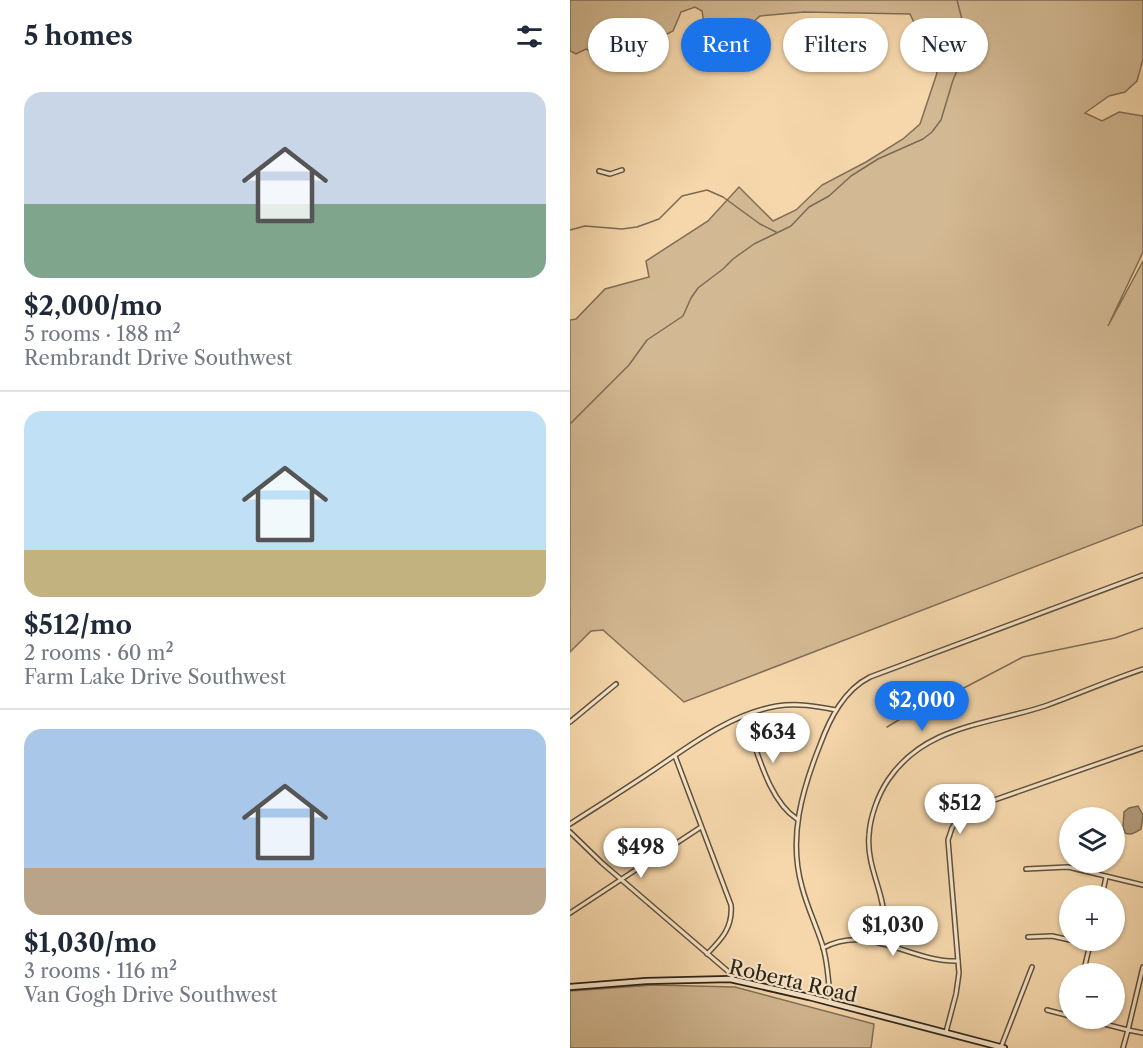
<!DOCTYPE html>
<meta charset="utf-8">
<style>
body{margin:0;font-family:"Libre Caslon Text",serif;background:#f6f6f7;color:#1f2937;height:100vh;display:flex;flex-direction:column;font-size:22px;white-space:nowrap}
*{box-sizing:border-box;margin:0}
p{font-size:20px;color:#747a83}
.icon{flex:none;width:33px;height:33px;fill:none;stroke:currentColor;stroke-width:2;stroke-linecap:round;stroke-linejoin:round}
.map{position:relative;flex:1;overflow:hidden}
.drawer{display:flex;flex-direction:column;background:#fff;width:570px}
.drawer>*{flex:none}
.hud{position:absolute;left:18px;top:18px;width:465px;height:54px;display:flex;gap:12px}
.buttons{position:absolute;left:489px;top:807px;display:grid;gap:12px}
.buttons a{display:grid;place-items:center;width:66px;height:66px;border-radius:50%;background:#fff;box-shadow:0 2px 4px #0004;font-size:30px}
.price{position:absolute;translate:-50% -51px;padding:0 14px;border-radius:21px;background:#fff;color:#222;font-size:20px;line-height:39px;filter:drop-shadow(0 2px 3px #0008)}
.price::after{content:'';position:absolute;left:50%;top:36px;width:18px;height:14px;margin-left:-9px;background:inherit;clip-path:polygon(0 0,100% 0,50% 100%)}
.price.on{background:#1a73e8;color:#fff}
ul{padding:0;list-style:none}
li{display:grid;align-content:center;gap:12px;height:318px;padding:0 24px}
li+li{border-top:2px solid #e0e1e3}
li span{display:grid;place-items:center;height:186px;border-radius:18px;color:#555}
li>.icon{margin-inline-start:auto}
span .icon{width:108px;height:108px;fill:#fffc;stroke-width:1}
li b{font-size:26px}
h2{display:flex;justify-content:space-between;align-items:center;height:72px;padding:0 24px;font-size:26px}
.tag{padding:0 21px;border-radius:27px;background:#fff;box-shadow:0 2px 4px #0004;font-size:21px;line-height:54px}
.tag.on{background:#1a73e8;color:#fff}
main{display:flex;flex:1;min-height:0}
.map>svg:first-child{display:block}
.green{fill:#d3b993;stroke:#806e57;stroke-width:1.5}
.water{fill:#b19a7a;stroke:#7c6b54;stroke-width:1.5}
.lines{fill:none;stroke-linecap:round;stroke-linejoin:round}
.stream{stroke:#7c6b54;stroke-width:1.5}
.street-casing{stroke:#5e513f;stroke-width:6}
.secondary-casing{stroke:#2c241b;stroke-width:8}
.street{stroke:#f8e5c8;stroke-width:3}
.secondary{stroke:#f8e5c8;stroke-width:4.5}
.labels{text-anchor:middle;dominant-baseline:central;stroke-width:4.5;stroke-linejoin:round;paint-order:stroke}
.street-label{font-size:20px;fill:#2c241b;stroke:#f8e5c8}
</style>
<main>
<section class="drawer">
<h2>5 homes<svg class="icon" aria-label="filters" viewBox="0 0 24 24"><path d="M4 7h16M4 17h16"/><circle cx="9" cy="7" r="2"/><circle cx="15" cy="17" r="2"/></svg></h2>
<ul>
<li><span style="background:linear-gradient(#c9d6e8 60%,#7fa58c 0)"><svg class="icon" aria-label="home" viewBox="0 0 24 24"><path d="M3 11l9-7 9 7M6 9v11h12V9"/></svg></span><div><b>$2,000/mo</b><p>5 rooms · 188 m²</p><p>Rembrandt Drive Southwest</p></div></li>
<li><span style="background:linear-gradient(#bfe0f5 75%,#c2b280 0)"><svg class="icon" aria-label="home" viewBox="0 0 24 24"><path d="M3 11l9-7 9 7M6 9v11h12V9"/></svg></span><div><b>$512/mo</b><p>2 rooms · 60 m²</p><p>Farm Lake Drive Southwest</p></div></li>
<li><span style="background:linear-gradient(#a9c7e8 75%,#b9a48a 0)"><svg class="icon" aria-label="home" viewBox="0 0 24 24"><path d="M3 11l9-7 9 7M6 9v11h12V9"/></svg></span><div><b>$1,030/mo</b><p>3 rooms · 116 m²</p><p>Van Gogh Drive Southwest</p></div></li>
</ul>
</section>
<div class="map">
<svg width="573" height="1048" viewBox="0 0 573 1048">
<rect width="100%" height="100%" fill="#f5d7ab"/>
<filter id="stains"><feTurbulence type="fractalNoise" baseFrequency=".00333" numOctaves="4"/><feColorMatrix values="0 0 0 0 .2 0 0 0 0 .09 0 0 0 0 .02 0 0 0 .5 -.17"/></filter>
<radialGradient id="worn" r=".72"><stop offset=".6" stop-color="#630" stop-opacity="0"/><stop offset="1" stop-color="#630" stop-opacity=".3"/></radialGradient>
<g class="green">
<path d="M0 0H573V59L567 81 555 92 539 96 515 113 532 121 549 112 573 116V252L538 326 573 261V525L114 702 33 630 21 631 0 652V320L6 319 35 289 79 277 76 261 138 221 169 187 203 221 226 210 252 185 296 162 333 139 350 124 367 73 340 14 234 12 190 16 179 26 161 30 134 23 132 11 125 7 111 12 103 31 56 55 48 64 16 49 6 54 0 51Z"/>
<path d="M83 985 165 987 304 1024 301 1048H0V991Z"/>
</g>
<path class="water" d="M568 806 573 815 571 829C566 832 561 836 555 833L553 827 554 812 559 808Z"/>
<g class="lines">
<g class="stream">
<path d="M0 230 15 226 52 229 67 227 89 219 112 196 137 190 153 197 190 224 206 232"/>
<path d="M0 424 59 365 77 340 113 316 121 298 128 288 153 269 163 259 184 244 221 226 239 207 259 196 281 176 308 159 353 139 362 132 371 120 383 80 396 50 395 31 387 0"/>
<path d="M317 727 357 703 368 694 375 691 390 690 453 657 545 638 573 628"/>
</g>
<g class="street-casing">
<g id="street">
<path d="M29 171 40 174 52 170"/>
<path d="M174 716C187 748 197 799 227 819"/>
<path d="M0 722 46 684"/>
<path d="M105 756 161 905C163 927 152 939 137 954"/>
<path d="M0 824C28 806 57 788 85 769 122 744 161 714 207 706 227 703 246 706 266 710"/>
<path d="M0 832 32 863 160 973 163 979"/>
<path d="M456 869 498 867 573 885"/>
<path d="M532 896 536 877"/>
<path d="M0 913 131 827"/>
<path d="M458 937 482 936 500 940"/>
<path d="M502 940 520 945"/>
<path d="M305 941C309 934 313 928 314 920 315 894 296 866 299 835 300 817 308 795 318 780 355 725 417 725 475 706 508 694 540 680 573 669"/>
<path d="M253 948C299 923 342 963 388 961"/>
<path d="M513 974 521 940"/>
<path d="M260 1001C259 983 258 965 253 947 247 927 237 907 232 887 218 838 232 790 250 745 260 718 274 690 300 677L573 575"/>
<path d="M477 1010 500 1016"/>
<path d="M511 1018 558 1030 573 967"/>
<path d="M376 1032 386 994 389 973 378 840 382 828 389 817 410 805 573 748"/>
<path d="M431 1047 462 967"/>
<path d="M553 1048 558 1030 573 1033"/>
</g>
</g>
<g class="secondary-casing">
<path id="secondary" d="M0 987 76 981 160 979 239 997 434 1048"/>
</g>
<use href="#street" class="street"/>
<use href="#secondary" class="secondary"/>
</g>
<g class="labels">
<g class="street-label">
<text transform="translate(223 981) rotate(13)">Roberta Road</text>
</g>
</g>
<rect width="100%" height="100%" filter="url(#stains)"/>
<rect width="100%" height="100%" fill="url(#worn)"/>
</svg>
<div class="buttons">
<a><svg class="icon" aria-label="layers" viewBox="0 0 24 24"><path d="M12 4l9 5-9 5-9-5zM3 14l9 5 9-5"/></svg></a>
<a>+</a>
<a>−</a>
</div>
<b class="price on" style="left:352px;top:732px">$2,000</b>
<b class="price" style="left:203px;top:764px">$634</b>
<b class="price" style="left:390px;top:835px">$512</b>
<b class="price" style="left:71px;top:879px">$498</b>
<b class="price" style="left:323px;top:957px">$1,030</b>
<div class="hud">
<a class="tag">Buy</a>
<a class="tag on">Rent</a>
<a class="tag">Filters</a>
<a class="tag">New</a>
</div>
</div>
</main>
